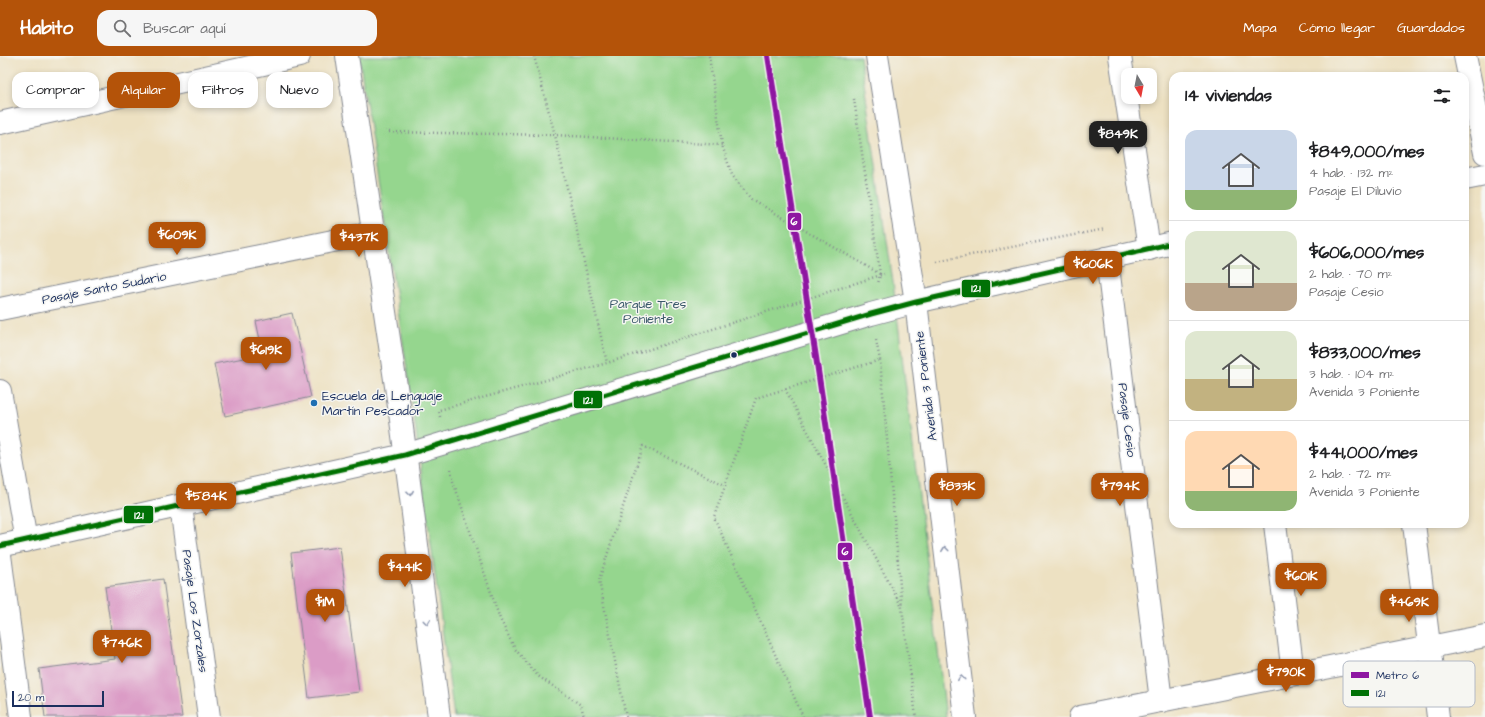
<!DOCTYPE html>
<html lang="es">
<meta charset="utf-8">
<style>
body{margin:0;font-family:"Architects Daughter",sans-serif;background:#f6f6f6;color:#202124;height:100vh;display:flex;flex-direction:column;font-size:15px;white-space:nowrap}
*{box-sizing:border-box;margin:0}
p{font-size:13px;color:#757577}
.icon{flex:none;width:22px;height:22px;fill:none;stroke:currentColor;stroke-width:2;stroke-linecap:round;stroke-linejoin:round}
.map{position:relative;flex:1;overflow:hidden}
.side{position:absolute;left:1169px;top:16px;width:300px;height:456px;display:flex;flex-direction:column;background:#fff;border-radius:12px;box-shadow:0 2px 6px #0003}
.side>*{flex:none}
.guide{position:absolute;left:12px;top:16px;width:380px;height:36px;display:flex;gap:8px}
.needle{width:26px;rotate:170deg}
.buttons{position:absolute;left:1121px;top:12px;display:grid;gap:8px}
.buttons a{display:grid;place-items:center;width:36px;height:36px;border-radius:8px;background:#fff;box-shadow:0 2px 6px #0003;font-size:20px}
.scale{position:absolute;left:12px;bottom:10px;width:92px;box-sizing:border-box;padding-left:4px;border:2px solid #1b2f5e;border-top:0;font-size:11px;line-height:14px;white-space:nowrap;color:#1b2f5e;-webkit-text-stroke:3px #f6f6f2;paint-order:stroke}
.price{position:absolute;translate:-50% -34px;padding:0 9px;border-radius:8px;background:#b45309;color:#fff;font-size:13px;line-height:26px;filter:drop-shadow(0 1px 2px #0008)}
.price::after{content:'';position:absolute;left:50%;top:24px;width:12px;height:9px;margin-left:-6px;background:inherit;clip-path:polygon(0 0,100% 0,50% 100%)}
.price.current{background:#222;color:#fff}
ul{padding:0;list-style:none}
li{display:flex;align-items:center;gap:12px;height:100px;padding:0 16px}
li+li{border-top:1px solid #e0e0e0}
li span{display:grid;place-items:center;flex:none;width:112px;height:80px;border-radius:12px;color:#555}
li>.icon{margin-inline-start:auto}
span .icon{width:48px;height:48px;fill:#fffc;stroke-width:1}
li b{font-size:17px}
h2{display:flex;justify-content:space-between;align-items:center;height:48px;padding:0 16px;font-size:17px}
.tag{padding:0 14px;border-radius:12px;background:#fff;box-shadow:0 2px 6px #0003;font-size:14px;line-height:36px}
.tag.current{background:#b45309;color:#fff}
header{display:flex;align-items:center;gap:24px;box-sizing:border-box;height:56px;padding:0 20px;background:#b45309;color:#fff}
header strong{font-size:19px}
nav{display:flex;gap:22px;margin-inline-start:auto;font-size:14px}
.search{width:280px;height:36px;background:#f6f6f6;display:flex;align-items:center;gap:10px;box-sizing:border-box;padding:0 14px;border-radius:12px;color:#757577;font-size:15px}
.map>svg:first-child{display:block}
.green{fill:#95d68e;stroke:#588276}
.building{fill:#db9cc6}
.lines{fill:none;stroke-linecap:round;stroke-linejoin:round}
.street-casing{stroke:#848890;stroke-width:24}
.secondary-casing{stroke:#848890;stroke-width:24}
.path{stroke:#848890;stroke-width:2.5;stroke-dasharray:1 3;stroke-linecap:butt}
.street{stroke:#fff;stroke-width:22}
.secondary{stroke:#fff;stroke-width:22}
.bus-1-casing{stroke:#f6f6f2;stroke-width:8}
.bus-1{stroke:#007106;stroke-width:5}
.metro-1-casing{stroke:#f6f6f2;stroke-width:9}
.metro-1{stroke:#8e16a1;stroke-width:6}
.oneway{stroke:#8d97ae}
.bus-dot{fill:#1b2f5e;stroke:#f6f6f2;stroke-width:1.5}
.poi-dot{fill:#1f6fb2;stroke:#f6f6f2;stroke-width:1.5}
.labels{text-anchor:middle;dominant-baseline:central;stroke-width:3;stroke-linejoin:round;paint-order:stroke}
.street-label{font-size:13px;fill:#1b2f5e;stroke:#f6f6f2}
.park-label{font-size:13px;fill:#3a596a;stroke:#f6f6f2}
.poi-label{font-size:13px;fill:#1b2f5e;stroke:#f6f6f2;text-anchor:start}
.key{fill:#f6f6f2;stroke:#b4bac6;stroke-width:1}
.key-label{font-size:11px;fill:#1b2f5e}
.line-badge{stroke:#f6f6f2;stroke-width:1.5}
.badge-label{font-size:11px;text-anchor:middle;font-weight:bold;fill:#fff}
</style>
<header>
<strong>Habito</strong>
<div class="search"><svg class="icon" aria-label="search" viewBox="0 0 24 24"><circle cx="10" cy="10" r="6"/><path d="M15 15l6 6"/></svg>Buscar aquí</div>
<nav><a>Mapa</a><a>Cómo llegar</a><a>Guardados</a></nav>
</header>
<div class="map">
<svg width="1485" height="661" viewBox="0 0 1485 661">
<rect width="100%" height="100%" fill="#f6f6f2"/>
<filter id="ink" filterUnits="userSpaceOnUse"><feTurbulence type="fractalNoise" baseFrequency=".025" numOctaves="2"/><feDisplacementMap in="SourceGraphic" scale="8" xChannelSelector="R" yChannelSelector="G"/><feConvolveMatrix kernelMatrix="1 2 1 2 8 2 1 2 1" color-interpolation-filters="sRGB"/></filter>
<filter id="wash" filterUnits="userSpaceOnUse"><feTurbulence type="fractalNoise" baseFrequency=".012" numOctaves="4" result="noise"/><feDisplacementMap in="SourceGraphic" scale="16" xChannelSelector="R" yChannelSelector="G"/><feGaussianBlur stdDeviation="0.9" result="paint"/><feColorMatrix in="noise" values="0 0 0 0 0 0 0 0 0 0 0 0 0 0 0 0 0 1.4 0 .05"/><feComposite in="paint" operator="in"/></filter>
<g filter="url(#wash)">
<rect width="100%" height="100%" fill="#ede1c2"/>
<path class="green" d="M359 0H860L893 226 946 661H454L412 346Z"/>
<g id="blocks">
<g class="building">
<path d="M292 257 311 341 225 360 214 308 263 298 256 265Z"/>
<path d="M340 491 359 636 309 642 291 497Z"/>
<path d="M163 523 182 661H45L39 613 115 603 105 531Z"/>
</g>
</g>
</g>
<g filter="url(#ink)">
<use href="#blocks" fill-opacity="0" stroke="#848890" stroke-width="1"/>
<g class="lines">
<g class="street-casing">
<g id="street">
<path d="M1120 0 1149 193"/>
<path d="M1465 0 1485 97"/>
<path d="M0 67 299 0"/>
<path d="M1107 202 1161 645"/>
<path d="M0 253 372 177"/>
<path d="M0 335 26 485"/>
<path d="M181 450 209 661"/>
<path d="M1275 468 1293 618"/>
<path d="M1414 468 1438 661"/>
<path d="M0 499 21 661"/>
<path d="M1080 661 1485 580"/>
</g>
</g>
<g class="secondary-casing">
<g id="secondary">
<path d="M347 0 401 364 439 661"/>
<path d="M877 0 916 246 965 661"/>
<path d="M1465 123 1485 119"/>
<path d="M0 490 405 399 871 258 916 246 1173 187"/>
</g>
</g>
<g class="path">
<path d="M534 0 555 79 607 307"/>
<path d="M709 0 722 89 732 119 751 143 880 218"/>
<path d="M854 43 880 218 878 228"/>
<path d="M385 76 555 79 722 89"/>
<path d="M937 206 955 202 1105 173"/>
<path d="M876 284 880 304 902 552 916 661"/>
<path d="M785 333 902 551"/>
<path d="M440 361 439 354 607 307 884 218"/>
<path d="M451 413 453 425 500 563 515 593 538 620 581 649 584 661"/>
<path d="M626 661 599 524 643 390 725 429"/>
<path d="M803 661 714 461 756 342 880 304"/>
</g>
<use href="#street" class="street"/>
<use href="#secondary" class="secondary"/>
<g class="bus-1-casing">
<path id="bus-1" d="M0 490 405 399 871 258 916 246 1173 187"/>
</g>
<use href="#bus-1" class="bus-1"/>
<g class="metro-1-casing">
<path id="metro-1" d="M768 0 816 301 870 661"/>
</g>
<use href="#metro-1" class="metro-1"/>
</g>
<defs><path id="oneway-chevron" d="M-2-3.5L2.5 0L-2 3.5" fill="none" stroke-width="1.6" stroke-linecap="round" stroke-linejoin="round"/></defs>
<g class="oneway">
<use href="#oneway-chevron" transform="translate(410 437) rotate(83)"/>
<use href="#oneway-chevron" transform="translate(945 493) rotate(-97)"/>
<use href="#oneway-chevron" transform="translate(427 566) rotate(83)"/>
<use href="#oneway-chevron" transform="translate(961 622) rotate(-97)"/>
</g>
</g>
<circle class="bus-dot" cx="734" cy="299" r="3.5"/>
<circle class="poi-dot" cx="314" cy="347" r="4"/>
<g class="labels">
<g class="street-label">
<text transform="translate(104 232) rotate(-11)">Pasaje Santo Sudario</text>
<text transform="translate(926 330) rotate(-97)">Avenida 3 Poniente</text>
<text transform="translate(1127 364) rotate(83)">Pasaje Cesio</text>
<text transform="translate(195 555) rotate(82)">Pasaje Los Zorzales</text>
</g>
<g class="park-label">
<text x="648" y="248">Parque Tres<tspan x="648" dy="15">Poniente</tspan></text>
</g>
<g class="poi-label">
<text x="322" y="340">Escuela de Lenguaje<tspan x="322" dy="15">Martín Pescador</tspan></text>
</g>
</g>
<rect x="1343" y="605" width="132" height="46" rx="6" class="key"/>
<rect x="1351" y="616" width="18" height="6" fill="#8e16a1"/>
<rect x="1351" y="634" width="18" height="6" fill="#007106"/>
<g class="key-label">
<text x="1376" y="623">Metro 6</text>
<text x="1376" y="641">I21</text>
</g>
<g class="line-badge">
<rect x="787" y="156" width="15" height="19" rx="4" fill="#8e16a1"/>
<rect x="961" y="223" width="30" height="19" rx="4" fill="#007106"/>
<rect x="573" y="334" width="30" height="19" rx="4" fill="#007106"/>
<rect x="123" y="449" width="31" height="19" rx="4" fill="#007106"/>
<rect x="837" y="486" width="16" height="19" rx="4" fill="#8e16a1"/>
</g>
<g class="badge-label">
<text x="794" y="169">6</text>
<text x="976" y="236">I21</text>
<text x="588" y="348">I21</text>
<text x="139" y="463">I21</text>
<text x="845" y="499">6</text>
</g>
</svg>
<div class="buttons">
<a><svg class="needle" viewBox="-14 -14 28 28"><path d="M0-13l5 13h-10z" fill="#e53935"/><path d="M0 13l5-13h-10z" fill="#757577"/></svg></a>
</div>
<div class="scale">20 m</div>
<b class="price current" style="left:1118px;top:99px">$849K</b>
<b class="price" style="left:177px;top:200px">$609K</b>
<b class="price" style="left:359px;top:202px">$437K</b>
<b class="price" style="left:1093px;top:229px">$606K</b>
<b class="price" style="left:266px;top:315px">$619K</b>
<b class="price" style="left:957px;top:451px">$833K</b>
<b class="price" style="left:1120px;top:451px">$794K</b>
<b class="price" style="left:206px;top:461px">$584K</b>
<b class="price" style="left:405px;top:532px">$441K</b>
<b class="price" style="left:1301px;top:541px">$601K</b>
<b class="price" style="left:325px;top:567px">$1M</b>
<b class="price" style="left:1409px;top:567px">$469K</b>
<b class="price" style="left:122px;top:608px">$746K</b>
<b class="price" style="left:1286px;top:637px">$790K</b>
<div class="guide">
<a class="tag">Comprar</a>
<a class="tag current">Alquilar</a>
<a class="tag">Filtros</a>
<a class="tag">Nuevo</a>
</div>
<section class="side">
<h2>14 viviendas<svg class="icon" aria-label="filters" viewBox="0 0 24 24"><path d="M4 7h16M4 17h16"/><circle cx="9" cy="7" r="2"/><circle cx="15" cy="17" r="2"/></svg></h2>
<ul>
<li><span style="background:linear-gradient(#c9d6e8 75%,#8fb573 0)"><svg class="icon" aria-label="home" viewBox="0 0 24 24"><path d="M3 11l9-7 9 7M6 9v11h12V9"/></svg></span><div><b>$849,000/mes</b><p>4 hab. · 132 m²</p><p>Pasaje El Diluvio</p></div></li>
<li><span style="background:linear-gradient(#dfe7d0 65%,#b9a48a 0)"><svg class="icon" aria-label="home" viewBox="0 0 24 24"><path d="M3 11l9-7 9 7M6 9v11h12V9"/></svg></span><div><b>$606,000/mes</b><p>2 hab. · 70 m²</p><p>Pasaje Cesio</p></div></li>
<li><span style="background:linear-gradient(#dfe7d0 60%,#c2b280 0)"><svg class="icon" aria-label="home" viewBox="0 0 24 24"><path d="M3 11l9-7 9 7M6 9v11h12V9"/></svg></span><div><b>$833,000/mes</b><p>3 hab. · 104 m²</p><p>Avenida 3 Poniente</p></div></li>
<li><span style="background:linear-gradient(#ffd9b3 75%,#8fb573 0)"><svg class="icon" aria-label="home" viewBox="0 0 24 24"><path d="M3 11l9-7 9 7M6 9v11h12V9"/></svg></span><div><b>$441,000/mes</b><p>2 hab. · 72 m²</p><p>Avenida 3 Poniente</p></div></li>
</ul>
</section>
</div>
